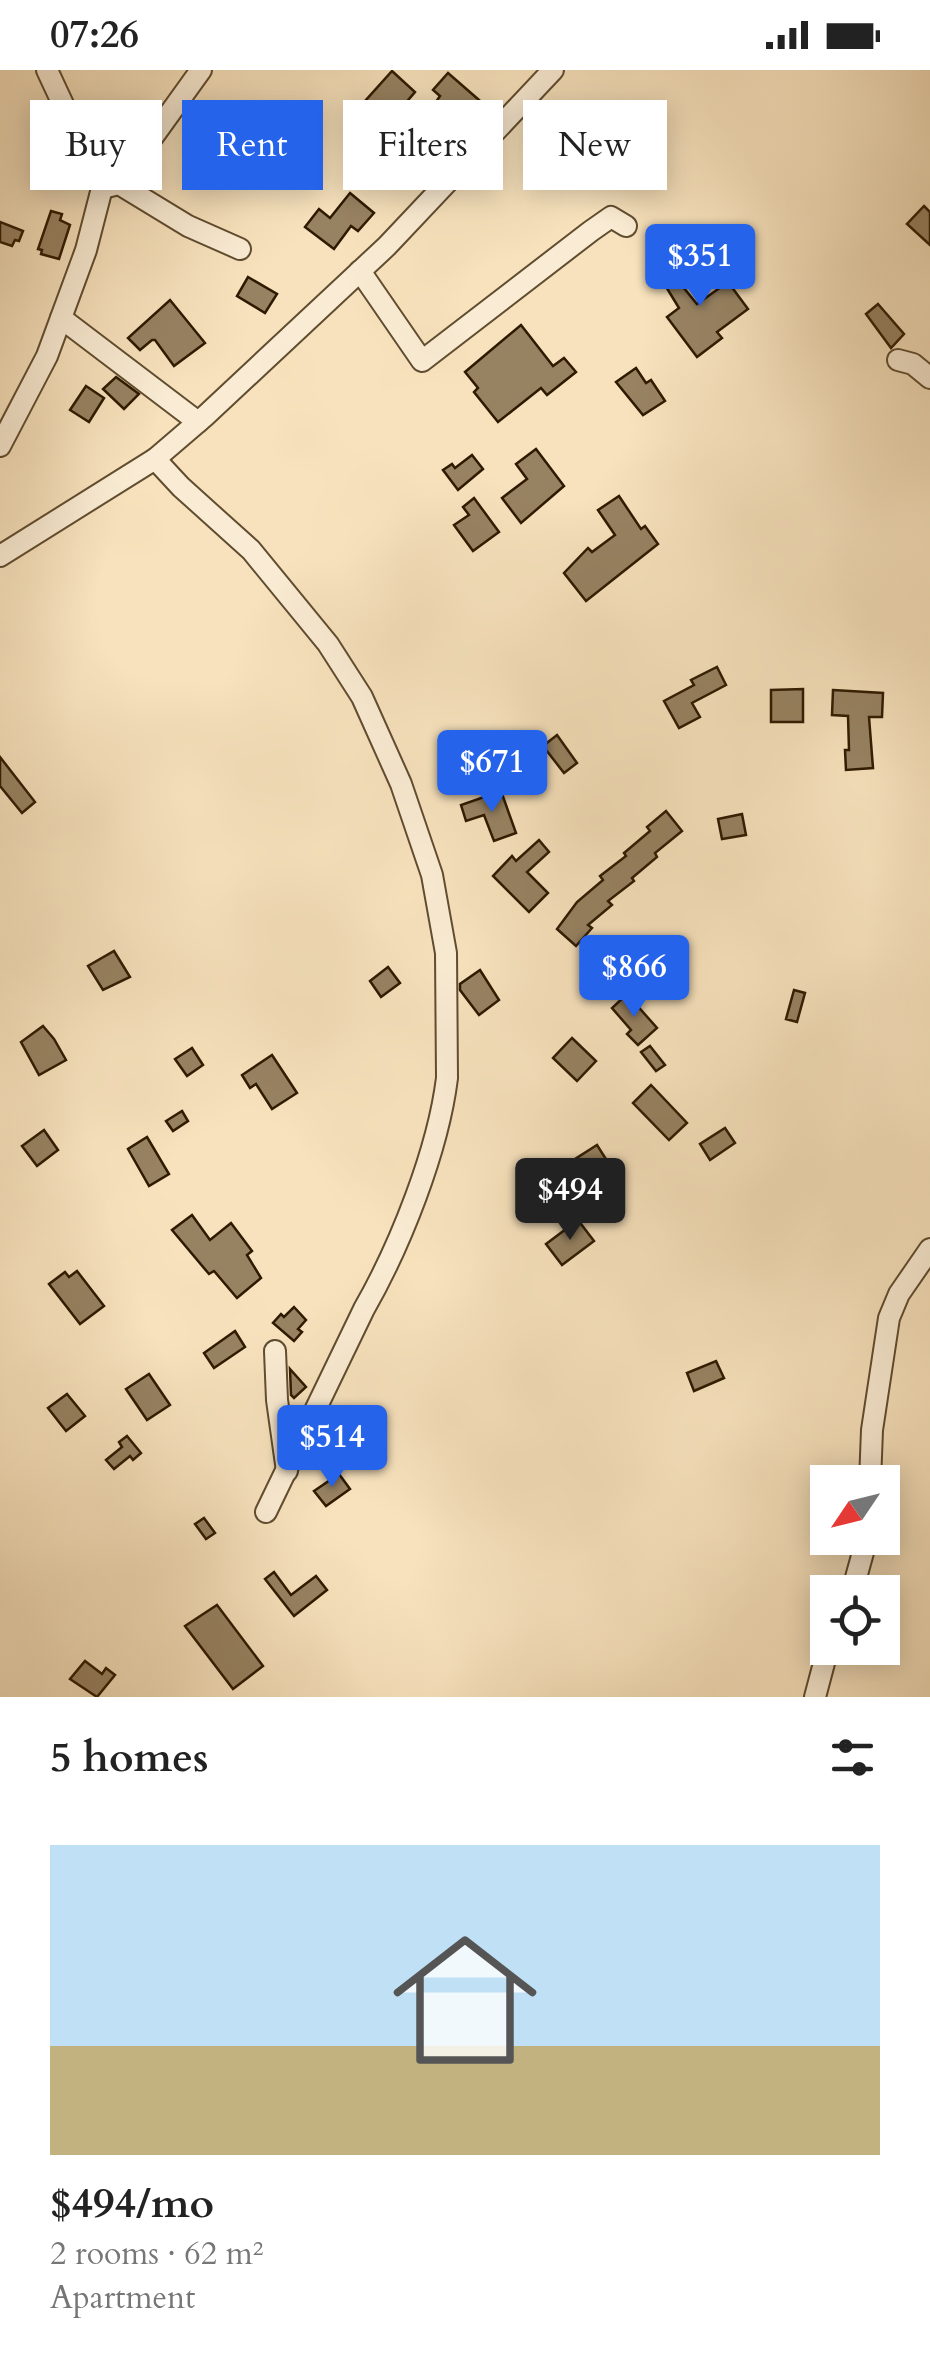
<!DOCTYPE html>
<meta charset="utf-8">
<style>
body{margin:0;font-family:Cardo,serif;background:#f6f6f6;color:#222;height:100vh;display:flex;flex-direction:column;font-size:38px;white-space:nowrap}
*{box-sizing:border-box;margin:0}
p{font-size:32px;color:#767676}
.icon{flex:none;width:55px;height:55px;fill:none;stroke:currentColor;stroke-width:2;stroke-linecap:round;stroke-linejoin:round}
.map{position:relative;height:1627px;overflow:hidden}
.drawer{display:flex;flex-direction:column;background:#fff;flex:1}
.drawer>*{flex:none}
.guide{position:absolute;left:30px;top:30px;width:870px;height:90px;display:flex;gap:20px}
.needle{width:65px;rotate:235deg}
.fabs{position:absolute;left:810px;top:1395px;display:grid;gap:20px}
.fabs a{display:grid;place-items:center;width:90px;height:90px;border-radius:0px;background:#fff;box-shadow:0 5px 25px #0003;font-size:50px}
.price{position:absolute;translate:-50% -85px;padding:0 22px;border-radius:10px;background:#2563eb;color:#fff;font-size:32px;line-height:65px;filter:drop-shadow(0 2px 5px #0008)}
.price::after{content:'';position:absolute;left:50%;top:60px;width:30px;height:22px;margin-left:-15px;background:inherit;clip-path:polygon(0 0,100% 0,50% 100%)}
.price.on{background:#222;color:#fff}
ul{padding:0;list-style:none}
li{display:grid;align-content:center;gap:20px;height:530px;padding:0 50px}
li+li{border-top:2px solid #e0e0e0}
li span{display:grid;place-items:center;height:310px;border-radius:0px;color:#555}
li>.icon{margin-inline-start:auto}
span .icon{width:180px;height:180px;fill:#fffc;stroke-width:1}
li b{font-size:42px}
h2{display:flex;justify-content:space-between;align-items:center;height:120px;padding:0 50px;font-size:42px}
.pill{padding:0 35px;border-radius:0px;background:#fff;box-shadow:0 5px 25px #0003;font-size:35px;line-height:90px}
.pill.on{background:#2563eb;color:#fff}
.status{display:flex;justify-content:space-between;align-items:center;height:70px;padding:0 50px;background:#fff;direction:ltr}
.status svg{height:28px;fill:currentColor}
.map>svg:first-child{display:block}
.building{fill:#978262;stroke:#2e1a00;stroke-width:2.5}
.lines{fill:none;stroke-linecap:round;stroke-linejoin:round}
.minor-casing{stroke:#604c2f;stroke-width:24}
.minor{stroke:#faecd4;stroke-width:20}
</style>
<div class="status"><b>07:26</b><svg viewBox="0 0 49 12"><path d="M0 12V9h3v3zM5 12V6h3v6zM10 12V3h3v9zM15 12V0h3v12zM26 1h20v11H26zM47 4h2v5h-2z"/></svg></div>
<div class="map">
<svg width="930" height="1627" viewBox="0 0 930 1627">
<rect width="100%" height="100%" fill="#f7e2bd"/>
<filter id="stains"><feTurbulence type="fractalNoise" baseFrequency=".002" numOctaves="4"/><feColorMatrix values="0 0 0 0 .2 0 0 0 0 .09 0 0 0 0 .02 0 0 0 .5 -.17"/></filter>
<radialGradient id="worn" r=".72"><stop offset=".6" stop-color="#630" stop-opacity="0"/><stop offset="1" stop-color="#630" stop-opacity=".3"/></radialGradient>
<g class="building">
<path d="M392 1 415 22 390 51 366 30Z"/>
<path d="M448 3 479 30 449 68 440 62 407 100 386 80 407 57 414 64 440 26 433 20Z"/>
<path d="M350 123 374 143 358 161 351 156 334 179 305 157 319 139 330 148Z"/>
<path d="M924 136 930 142V175L907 154Z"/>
<path d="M51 141 62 144 60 150 70 155 59 189 41 184 42 180 38 179Z"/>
<path d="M0 152 23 161 19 171 15 170 12 176 0 172Z"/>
<path d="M673 187 681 196 688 191 695 201 679 212 697 234 728 212 748 239 717 262 722 268 697 287 667 247 679 238 657 202Z"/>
<path d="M248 207 277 224 265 243 237 226Z"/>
<path d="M170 230 205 273 174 296 155 270H152L140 280 128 268Z"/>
<path d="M878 234 904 264 891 278 866 244Z"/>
<path d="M521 255 553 296 564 288 576 302 547 325 541 318 498 352 474 322 478 318 465 302Z"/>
<path d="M636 298 646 313 651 310 665 331 643 345 616 312Z"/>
<path d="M116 307 139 324 124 339 103 319Z"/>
<path d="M86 316 104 328 89 352 70 340Z"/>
<path d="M536 379 564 416 521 453 502 428 527 409 516 394Z"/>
<path d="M472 385 483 399 458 420 443 400 452 394 455 398Z"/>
<path d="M619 426 641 459 645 456 658 474 586 531 564 503 588 478 592 482 615 465 598 440Z"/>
<path d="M474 428 499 462 473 481 454 455 469 445 463 437Z"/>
<path d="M717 597 726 615 692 633 700 647 679 658 664 631 694 615 691 610Z"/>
<path d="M803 619V652H771V620Z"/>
<path d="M833 620 883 623 882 647H869L873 698 846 700 845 680H849L848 646 832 645Z"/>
<path d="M557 665 577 693 564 703 543 676Z"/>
<path d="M0 687 35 732 22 743 0 716Z"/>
<path d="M501 721 516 763 494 771 484 745 466 751 461 735Z"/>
<path d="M666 741 682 761 655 783 657 787 632 808 634 811 608 831 612 835 588 855 592 858 576 876 557 859 577 832 603 810 600 806 626 786 624 783 650 761 647 757Z"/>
<path d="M742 744 746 765 722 769 718 749Z"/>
<path d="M539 770 549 782 527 802 548 823 529 842 493 806 512 786 516 791Z"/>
<path d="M114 881 130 907 103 920 88 896Z"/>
<path d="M628 884 637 894 627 903 618 893Z"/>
<path d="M388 897 400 913 381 927 370 911Z"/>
<path d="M480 900 499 930 479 945 460 920V914Z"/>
<path d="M794 920 805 923 797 952 786 949Z"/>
<path d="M627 924 657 958 638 975 627 964 631 960 612 938Z"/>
<path d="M43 956 54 969 66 990 39 1005 21 972Z"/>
<path d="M572 968 596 991 577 1011 553 988Z"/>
<path d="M650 976 665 995 656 1001 641 982Z"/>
<path d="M192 978 203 995 187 1006 175 989Z"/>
<path d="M272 985 297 1023 272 1039 256 1014 250 1018 242 1005Z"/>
<path d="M651 1015 687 1053 669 1070 633 1033Z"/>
<path d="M182 1041 188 1051 173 1061 166 1051Z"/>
<path d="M725 1058 735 1073 710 1090 700 1074Z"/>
<path d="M44 1060 58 1080 37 1096 22 1076Z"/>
<path d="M147 1067 169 1104 149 1116 128 1079Z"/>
<path d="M597 1075 618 1108 585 1129 576 1115 584 1110 572 1091Z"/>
<path d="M192 1145 210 1170 231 1153 252 1181 247 1185 261 1208 237 1228 214 1201 209 1204 172 1160Z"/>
<path d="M578 1150 594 1171 562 1195 546 1174Z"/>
<path d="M77 1201 104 1236 80 1254 49 1214 65 1202 69 1207Z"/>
<path d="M294 1237 306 1250 298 1259 302 1262 294 1271 273 1253 281 1244 284 1247Z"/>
<path d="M235 1261 245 1277 214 1298 204 1283Z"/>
<path d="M716 1291 724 1308 694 1321 687 1303Z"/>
<path d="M290 1299 306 1317 294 1328 291 1325Z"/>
<path d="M149 1304 170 1335 147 1350 126 1319Z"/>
<path d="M67 1324 85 1346 66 1361 48 1338Z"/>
<path d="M127 1366 141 1383 133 1390 130 1386 114 1399 106 1390 122 1377 119 1372Z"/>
<path d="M339 1404 350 1419 326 1436 314 1421Z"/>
<path d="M204 1448 215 1463 206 1469 195 1454Z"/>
<path d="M274 1502 291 1525 316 1506 327 1520 294 1546 265 1509Z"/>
<path d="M217 1535 263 1596 233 1619 185 1556Z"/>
<path d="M85 1591 102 1604 106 1598 115 1605 97 1627 70 1609Z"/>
</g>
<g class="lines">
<g class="minor-casing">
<g id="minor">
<path d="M119 114 201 0"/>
<path d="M102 118 119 114 188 156 240 179"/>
<path d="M360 201 422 291 591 161 611 147 626 156"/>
<path d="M61 248 198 352"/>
<path d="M898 290 913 294 930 308"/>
<path d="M0 376 47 286 86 180 102 118 47 0"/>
<path d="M155 389 181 417 251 480 328 574 362 627 401 714 432 805 446 883 447 1008C438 1081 400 1176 364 1239L266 1442"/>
<path d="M0 486 155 389 204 347 387 176 553 0"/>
<path d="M275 1281 277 1330 287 1401"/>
<path d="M870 1412 872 1360 889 1248 899 1224 930 1179"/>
<path d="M852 1522 867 1468"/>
<path d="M815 1627 828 1578"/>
</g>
</g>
<use href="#minor" class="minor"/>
</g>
<rect width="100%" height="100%" filter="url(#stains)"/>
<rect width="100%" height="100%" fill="url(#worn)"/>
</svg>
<div class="fabs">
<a><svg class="needle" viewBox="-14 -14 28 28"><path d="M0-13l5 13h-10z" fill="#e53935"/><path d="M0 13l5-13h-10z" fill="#767676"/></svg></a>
<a><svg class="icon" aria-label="locate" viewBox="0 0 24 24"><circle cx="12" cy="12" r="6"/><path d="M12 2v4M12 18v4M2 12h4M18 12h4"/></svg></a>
</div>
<b class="price" style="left:700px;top:239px">$351</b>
<b class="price" style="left:492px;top:745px">$671</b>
<b class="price" style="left:634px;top:950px">$866</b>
<b class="price on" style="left:570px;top:1173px">$494</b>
<b class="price" style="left:332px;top:1420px">$514</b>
<div class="guide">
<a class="pill">Buy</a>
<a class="pill on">Rent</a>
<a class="pill">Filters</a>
<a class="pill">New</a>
</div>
</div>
<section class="drawer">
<h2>5 homes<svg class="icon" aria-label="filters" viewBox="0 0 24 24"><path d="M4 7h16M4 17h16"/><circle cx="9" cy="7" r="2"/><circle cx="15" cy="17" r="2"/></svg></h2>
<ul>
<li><span style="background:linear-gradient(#bfe0f5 65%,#c2b280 0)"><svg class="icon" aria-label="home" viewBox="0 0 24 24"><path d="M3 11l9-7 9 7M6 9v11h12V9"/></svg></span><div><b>$494/mo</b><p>2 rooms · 62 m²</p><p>Apartment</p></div></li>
</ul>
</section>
